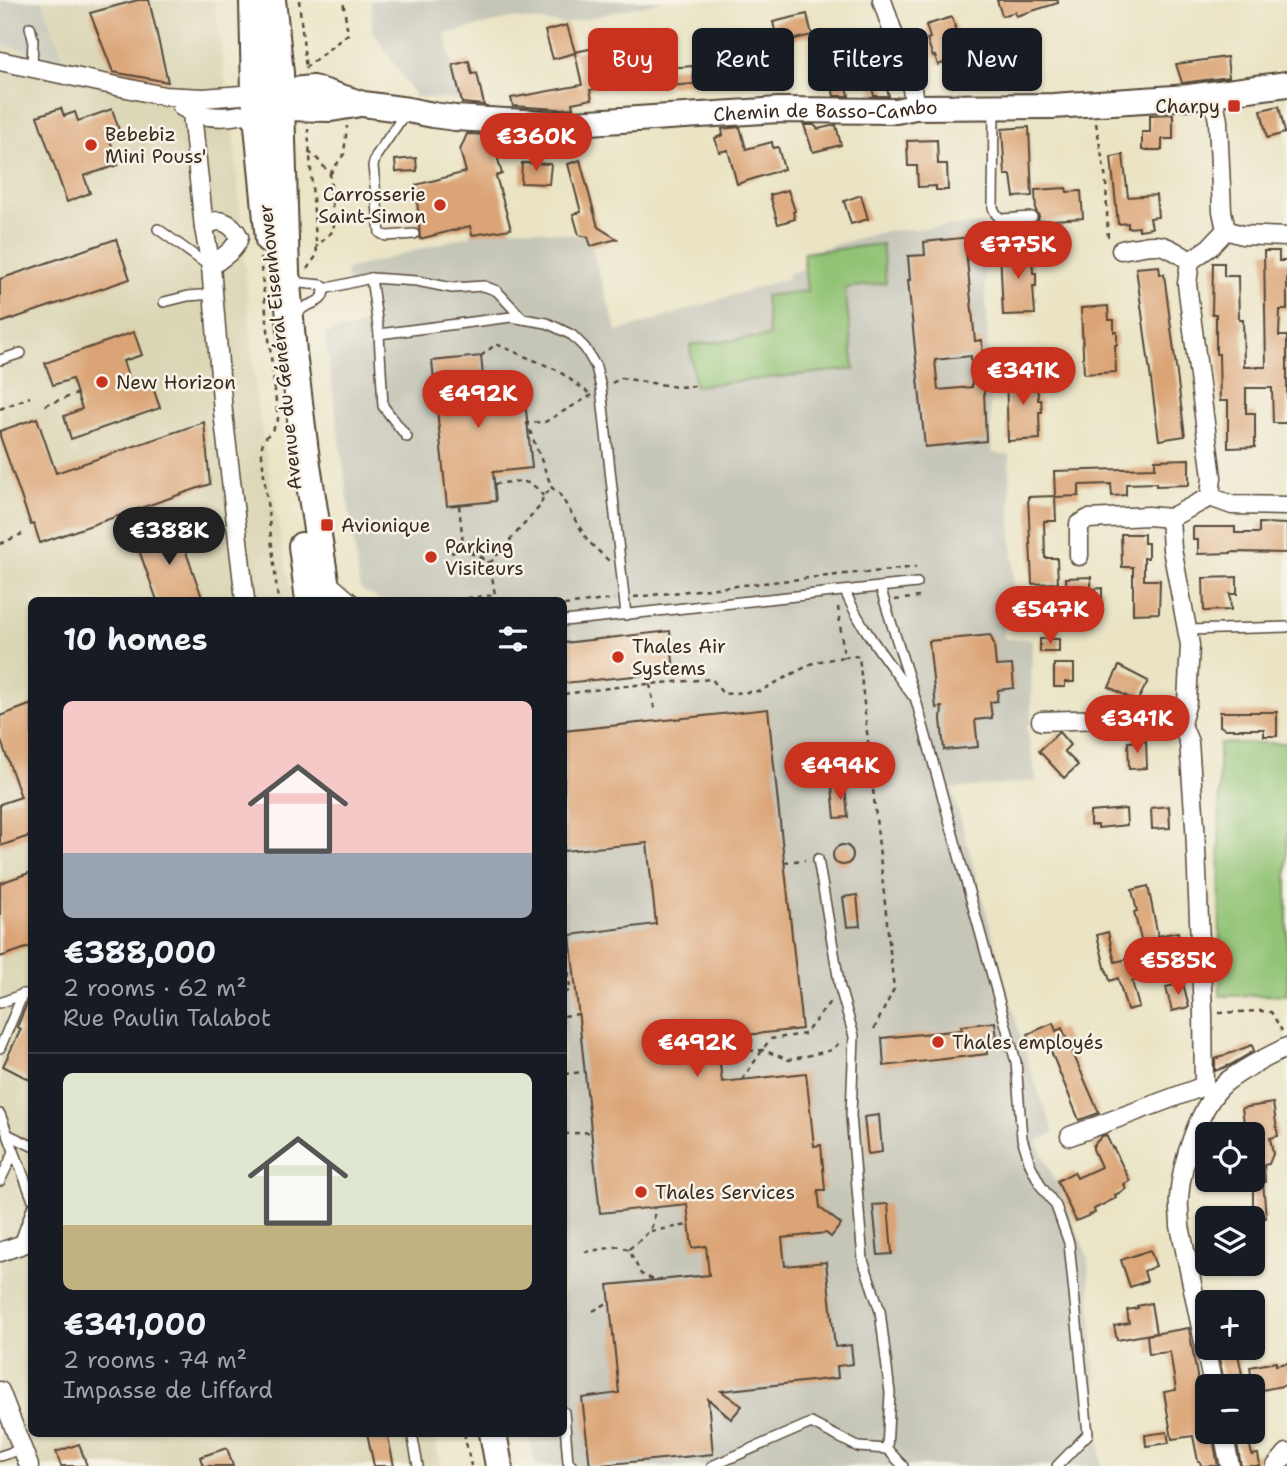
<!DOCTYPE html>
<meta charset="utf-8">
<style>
body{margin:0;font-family:"Shantell Sans",sans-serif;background:#242831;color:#f1f3f6;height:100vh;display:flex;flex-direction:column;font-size:26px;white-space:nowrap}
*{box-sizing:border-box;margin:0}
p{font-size:23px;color:#9ea1a6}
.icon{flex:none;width:38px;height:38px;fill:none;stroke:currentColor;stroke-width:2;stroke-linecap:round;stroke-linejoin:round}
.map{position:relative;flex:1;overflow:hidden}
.details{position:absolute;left:28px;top:597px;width:539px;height:840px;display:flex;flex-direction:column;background:#171b24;border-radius:10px;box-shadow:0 2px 5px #0004}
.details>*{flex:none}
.top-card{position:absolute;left:588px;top:28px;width:593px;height:63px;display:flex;gap:14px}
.fabs{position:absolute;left:1195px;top:1122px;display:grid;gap:14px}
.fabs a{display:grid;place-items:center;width:70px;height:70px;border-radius:10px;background:#171b24;box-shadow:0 2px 5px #0004;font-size:35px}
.price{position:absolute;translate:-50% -60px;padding:0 16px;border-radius:24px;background:#c8321e;color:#fff;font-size:23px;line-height:46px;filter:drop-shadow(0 2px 4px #0008)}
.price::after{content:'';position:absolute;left:50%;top:42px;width:21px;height:16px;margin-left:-10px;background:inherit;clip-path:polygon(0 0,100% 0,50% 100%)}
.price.active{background:#222;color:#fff}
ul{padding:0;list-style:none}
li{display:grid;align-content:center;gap:14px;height:371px;padding:0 35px}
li+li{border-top:2px solid #363941}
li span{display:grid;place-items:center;height:217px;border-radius:10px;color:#555}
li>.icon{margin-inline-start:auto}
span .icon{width:126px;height:126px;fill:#fffc;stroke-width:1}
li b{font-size:30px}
h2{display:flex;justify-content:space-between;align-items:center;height:84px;padding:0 35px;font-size:30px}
.tag{padding:0 24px;border-radius:10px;background:#171b24;box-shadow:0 2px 5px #0004;font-size:24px;line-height:63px}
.tag.active{background:#c8321e;color:#fff}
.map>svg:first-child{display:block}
.built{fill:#dad5b4}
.industrial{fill:#c5c5b8}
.green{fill:#91c374;stroke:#667649;stroke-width:2}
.building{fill:#dba476;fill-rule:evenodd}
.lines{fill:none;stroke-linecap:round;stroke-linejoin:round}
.lane-casing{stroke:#554637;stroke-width:12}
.street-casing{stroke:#554637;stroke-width:21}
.secondary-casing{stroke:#554637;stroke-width:28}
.primary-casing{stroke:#554637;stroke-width:30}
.path{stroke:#554637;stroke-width:2.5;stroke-dasharray:5 5;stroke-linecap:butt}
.lane{stroke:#fff;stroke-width:9}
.street{stroke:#fff;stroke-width:18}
.secondary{stroke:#fff;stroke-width:24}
.primary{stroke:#fff;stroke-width:26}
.poi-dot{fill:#c8321e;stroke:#f7f3e8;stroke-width:2.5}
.labels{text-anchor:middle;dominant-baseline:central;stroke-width:5;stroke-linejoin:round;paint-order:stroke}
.poi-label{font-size:19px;fill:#3b2a1e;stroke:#f7f3e8;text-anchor:start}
.street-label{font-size:19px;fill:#3b2a1e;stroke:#f7f3e8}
</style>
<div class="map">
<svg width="1287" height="1466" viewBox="0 0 1287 1466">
<rect width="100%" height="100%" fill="#f7f3e8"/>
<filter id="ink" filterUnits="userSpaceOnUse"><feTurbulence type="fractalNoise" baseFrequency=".0143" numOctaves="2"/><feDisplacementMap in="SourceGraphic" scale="14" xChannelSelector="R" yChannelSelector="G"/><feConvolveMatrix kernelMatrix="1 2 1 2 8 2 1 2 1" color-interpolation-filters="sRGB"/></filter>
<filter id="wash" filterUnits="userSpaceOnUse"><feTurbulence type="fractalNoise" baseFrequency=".00686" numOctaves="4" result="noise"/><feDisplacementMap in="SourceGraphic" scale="28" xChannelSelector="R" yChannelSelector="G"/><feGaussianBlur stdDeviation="1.57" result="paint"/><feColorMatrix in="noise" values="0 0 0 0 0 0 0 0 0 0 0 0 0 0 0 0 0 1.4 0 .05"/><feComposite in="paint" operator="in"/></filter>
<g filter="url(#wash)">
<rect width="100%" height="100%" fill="#eae4c4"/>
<path class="built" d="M42 0H214L234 140 257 404 292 600H32V1433H434L440 1466H0V44L63 59Z"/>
<g class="industrial">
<path d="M0 0H42L64 59 0 44Z"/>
<path d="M371 0H665L565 24 513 18 445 34 461 100 416 97 372 30Z"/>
<path d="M983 224 992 453 1009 455 1015 621H1002L1005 639H1032L1031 724 1026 725 1037 781 952 789 1029 1067 1054 1132 1037 1142 1063 1197 1088 1258 1101 1466H536L529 1433H564V600H380L360 589 325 334 369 324 366 293 350 291 345 270 472 235 511 229 522 228 588 237 617 332 788 278 787 274 805 268 803 253 886 231Z"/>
</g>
<g class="green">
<path d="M882 244 886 283 845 288 854 369 695 386 690 345 769 336 765 296 807 291 803 253Z"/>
<path d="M1219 743H1287V995L1220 996Z"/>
</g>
<g id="blocks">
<g class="building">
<path d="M138 0H149L168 82 113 72 90 13Z"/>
<path d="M997 0H1058V3L1016 16 1015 12 1002 16Z"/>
<path d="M807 14 812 35 778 43 773 22Z"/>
<path d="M952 17 964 54H1002L1003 81H989V85H970V82H961V67L949 61 938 65 935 56 933 57 927 39 930 38 926 25Z"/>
<path d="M567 25 575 52 594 48 597 63 592 64 595 80 593 81 595 89 590 90 592 99 572 103 573 108 558 109 513 106 511 98 582 85 575 53 553 59 545 31Z"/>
<path d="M867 34 870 50 854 54 857 64 843 65 849 96H834L825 55 852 51 849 38Z"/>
<path d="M731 55 737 59 741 80 719 84 715 57Z"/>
<path d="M1227 57 1229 77 1182 83 1176 64Z"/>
<path d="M469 61 472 74 477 73 484 105 462 103 453 65Z"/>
<path d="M693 66 694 84 668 86 667 68Z"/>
<path d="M882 72 889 96H874L869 75Z"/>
<path d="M1279 106 1285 133 1267 138 1261 110Z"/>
<path d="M61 108 64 116 75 112 78 121 112 109 121 136 110 140 118 165 84 176 90 193 67 202 37 116Z"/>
<path d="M1173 114V139H1162V150H1142V132H1150V115Z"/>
<path d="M804 125H814L818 129 836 125 841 145 813 152Z"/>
<path d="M740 127 746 149 772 142 773 148 778 147 784 169 737 184 728 150 719 152 715 138 723 135 722 129Z"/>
<path d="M1029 127 1032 196 1014 197 1011 175H1005L1002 129Z"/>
<path d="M467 134 495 135 496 140 493 141 502 174 496 176 511 229 472 235 470 226 420 239 416 185 466 172 460 150Z"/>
<path d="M937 140 938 164H947L948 190H936V186L918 187 917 166H908L907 141Z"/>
<path d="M1123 155 1128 197 1156 195 1158 217 1150 218 1152 228 1139 230V227L1128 228V223L1118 224 1111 157Z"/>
<path d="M416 158 417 171 396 172 395 160Z"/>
<path d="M580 160 598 227 617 239 591 246 588 237 579 235 573 214 581 212 568 164Z"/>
<path d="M522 163 551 164 549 184 521 183Z"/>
<path d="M1066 188 1067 192 1081 191 1083 218 1038 221 1039 216 1036 211 1035 190Z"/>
<path d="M788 190 795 211 793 212 795 219 778 224 770 195Z"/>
<path d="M861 195 868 219 851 224 844 201Z"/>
<path d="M971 237 973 250H966L975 341 982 340 986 441 925 447 908 280H910L908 256 925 255 924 242ZM971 356 972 387 938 390 935 360Z"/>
<path d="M116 239 130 279 0 323V279Z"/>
<path d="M1032 247 1033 273H1036V286H1033L1035 314 1003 315 1000 249Z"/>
<path d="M1264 251H1279V261H1287V310H1280L1279 336H1287V423H1273L1272 388H1246V413H1255V447L1228 448V401H1220L1219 354H1216V314H1212L1213 263H1224V276H1238L1239 320H1243L1244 367H1266Z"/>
<path d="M1159 266 1160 274H1164L1185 436 1159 440 1136 268Z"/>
<path d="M1108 306 1109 320H1114V332H1117V345H1115L1116 372 1084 374 1081 308Z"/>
<path d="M134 332 142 355 123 361 133 392 152 385 160 408 71 439 64 416 82 409 72 379 53 385 45 363Z"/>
<path d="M481 356 484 385 523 381 532 468 493 472 496 501 447 506 432 361Z"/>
<path d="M1037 373 1038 400H1041L1042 412H1039L1040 439 1008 441 1006 374Z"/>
<path d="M37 418 56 473 204 422 210 484 40 543 34 524 31 525 0 436V431Z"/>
<path d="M1189 459V485L1156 486V483L1126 484V495L1112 496 1111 484 1079 485V496L1055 497 1054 471 1155 468V460Z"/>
<path d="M1055 496 1056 521H1044L1045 558H1057L1058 583 1032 584 1028 497Z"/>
<path d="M1259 523 1287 524V553L1231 552V553L1198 554V540H1193V527H1235V533H1259Z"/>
<path d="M177 527 203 600H157L136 542Z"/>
<path d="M1121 534H1144V543H1148V558H1144V580H1160L1159 613 1133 614V567H1122Z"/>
<path d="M1091 577V589L1102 588V603L1067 604 1066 578Z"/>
<path d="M1237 577V594H1230L1231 610 1204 611 1203 578Z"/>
<path d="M670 631 674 672 564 683V643Z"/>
<path d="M990 635 994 644 996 666 1012 665 1014 688 998 690 997 701 990 702 992 718 975 720 978 747 944 750 941 719 942 707 936 708 929 641Z"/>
<rect x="1040" y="639" width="19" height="13"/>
<path d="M1054 664H1074V682H1065V687H1054Z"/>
<path d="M1119 666 1148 681 1137 702 1109 687Z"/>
<path d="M32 704V835L0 846V804L21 797 0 738V716Z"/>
<path d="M768 709 802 1029 717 1038 722 1082 806 1073 814 1146 821 1145 825 1190H818L820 1208 841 1224 831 1237 826 1233 782 1238 785 1266 826 1262 835 1347 851 1345 853 1364 837 1366 838 1378 721 1391 742 1406 731 1419 708 1399 713 1454 590 1466 582 1398 619 1393 608 1285 709 1275 706 1246 692 1248 687 1204 600 1213 570 935 656 924 647 843 564 851V731Z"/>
<path d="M1220 712H1277V736H1264V729H1225L1220 726Z"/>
<path d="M1059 732 1070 745 1064 751 1078 765 1064 778 1039 751Z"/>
<path d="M1146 741 1147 768 1129 769 1128 742Z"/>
<path d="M845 786 848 817 835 818 832 787Z"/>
<path d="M1169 806 1170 828 1152 829 1151 808Z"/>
<path d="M1126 809 1127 825 1098 828V825H1090V812Z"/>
<circle cx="843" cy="855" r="10"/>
<path d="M32 872V946L0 957V883Z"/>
<path d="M1148 886 1158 936 1178 932 1183 955 1142 967 1145 978 1132 981 1139 1007 1127 1010 1118 978 1110 981 1107 971H1106L1097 935 1108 932 1115 962 1145 955 1134 912 1137 911 1132 890Z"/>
<path d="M857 895 860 926 847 927 843 897Z"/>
<path d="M1183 983 1189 1007 1172 1011 1166 987Z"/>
<path d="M28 1001H32V1081L3 1066 21 1029 17 1027Z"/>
<path d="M995 1022 997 1038 986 1040 987 1054 884 1066 882 1038 962 1030 961 1026Z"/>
<path d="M1053 1023 1056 1031 1062 1028 1099 1113 1079 1120 1046 1039 1032 1045 1028 1034Z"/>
<path d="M1252 1045 1254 1051 1230 1065 1215 1071V1059Z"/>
<path d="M1273 1103 1278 1136 1270 1138 1273 1154 1269 1164 1264 1165 1265 1182H1263L1266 1218 1253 1220V1129L1245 1130 1242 1108Z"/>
<path d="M879 1115 882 1152 868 1154 864 1117Z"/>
<path d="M1106 1135 1112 1148 1113 1147 1130 1181 1124 1184 1126 1189 1115 1195 1116 1198 1094 1209 1095 1213 1076 1221 1057 1181 1074 1172 1077 1178 1101 1167 1093 1149V1146L1102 1136Z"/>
<path d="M888 1204 892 1254 878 1255 873 1205Z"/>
<path d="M1150 1250 1156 1266 1144 1271 1147 1281 1130 1287 1121 1260Z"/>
<path d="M1151 1303 1156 1333 1117 1340 1114 1326 1129 1323 1127 1310 1138 1308 1137 1306Z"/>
<path d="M1189 1328 1206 1430 1212 1432 1218 1466H1201L1200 1461H1198L1193 1436 1172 1439 1164 1392 1176 1390 1170 1352 1149 1354 1147 1335Z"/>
<path d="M1238 1354 1242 1374 1223 1377 1219 1358Z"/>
<path d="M1276 1362V1365L1287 1363V1385L1262 1390 1260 1379 1252 1381 1250 1367Z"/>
<path d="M1167 1432 1169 1443 1146 1446 1145 1435Z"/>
<path d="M367 1433H387L394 1466H374Z"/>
<path d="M1249 1442 1252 1455 1258 1454 1260 1466H1241L1237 1444Z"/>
<path d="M79 1444 87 1466H61L56 1452Z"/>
<path d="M227 1448 233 1466H203L200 1457Z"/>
</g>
</g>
</g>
<g filter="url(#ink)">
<use href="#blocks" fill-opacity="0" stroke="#554637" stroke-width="2"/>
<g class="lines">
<g class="lane-casing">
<g id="lane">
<path d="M30 27 33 39 32 68"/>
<path d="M994 108 993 208 996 214 1001 219 1032 217"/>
<path d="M406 112 376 156 373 166 380 233 386 236 414 234"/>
<path d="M158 229 209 266"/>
<path d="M291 276 301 283 322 285 324 289 371 278 379 334"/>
<path d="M371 278 417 281 452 288 484 286 497 291 523 319"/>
<path d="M164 302 188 296 213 294"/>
<path d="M294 317C295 316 302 309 303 308 313 302 324 303 324 289"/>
<path d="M0 360 21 353"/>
<path d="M407 437 383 406 379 334 511 317 547 323 572 335 585 348 596 367 601 388 626 615"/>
<path d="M332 581 354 600"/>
<path d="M880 587 917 704 1016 1062 1022 1138 1030 1164 1041 1186 1056 1206 1069 1243 1088 1434 1057 1466"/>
<path d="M845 591C861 629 888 662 912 695"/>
<path d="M564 621 917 583"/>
<path d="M1188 630 1287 627"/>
<path d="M0 1003 23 994H32"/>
<path d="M0 1048 23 994"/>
<path d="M0 1114 32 1198"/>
<path d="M7 1134 32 1146"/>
<path d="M0 1181 14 1152"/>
<path d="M19 1244 32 1208"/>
<path d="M564 1412 568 1462 572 1466"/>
<path d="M412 1433 418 1466"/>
<path d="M887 1449 903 1466"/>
<path d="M0 1456 22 1449"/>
<path d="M712 1466 811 1423 858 1447 887 1449 890 1393 880 1311 863 1260 851 1115 854 1036 840 988 818 859"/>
</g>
</g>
<g class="street-casing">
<g id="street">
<path d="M882 0 912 89 915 107"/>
<path d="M0 61 164 96 203 98 255 94"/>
<path d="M1213 94 1218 121 1222 211 1226 230"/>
<path d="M182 107C209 123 238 116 267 110"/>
<path d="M192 113 204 228 211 267 223 412 245 600"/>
<path d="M204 228C216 215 232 222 239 237 235 252 222 256 211 267"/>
<path d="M1226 230 1242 235 1287 237"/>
<path d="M1121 250C1156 244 1159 239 1190 261"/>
<path d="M1210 497 1232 505 1287 506"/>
<path d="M1079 556V524L1088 519 1148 516 1170 518"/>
<path d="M1041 721 1164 717 1181 723 1189 742 1195 826 1203 1013 1204 1086"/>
<path d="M1181 723 1187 702 1190 645 1172 549 1170 518 1210 497 1212 477 1187 284 1190 261 1210 247 1226 230"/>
<path d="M1070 1136 1204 1086 1212 1093"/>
<path d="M0 1252 32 1241"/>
<path d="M1213 1386 1180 1226C1180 1217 1178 1207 1179 1198 1181 1165 1199 1105 1225 1083 1243 1068 1266 1058 1287 1047"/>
<path d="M0 1391 29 1466"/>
<path d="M1223 1432 1230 1466"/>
<path d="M1276 1466 1287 1453"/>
</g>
</g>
<g class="secondary-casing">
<g id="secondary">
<path id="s1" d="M261 93 313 88 363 104 408 110 433 115 455 118 558 124 779 110 896 111 915 107 1053 106 1189 97 1287 84"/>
<path d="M281 108 331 109 355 105"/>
</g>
</g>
<g class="primary-casing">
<g id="primary">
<path d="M253 0 255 94 269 240"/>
<path d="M272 0 280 73 286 272 293 353 305 452 328 600"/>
<path d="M302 546 309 600"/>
<path d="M493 1433 499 1466"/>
</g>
</g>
<g class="path">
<path d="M299 0 306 70"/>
<path d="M305 68 348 34 343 0"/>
<path d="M1096 123 1106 180 1108 242"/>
<path d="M308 152 315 156 330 174 334 230 316 247"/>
<path d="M330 174 344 154 347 126"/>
<path d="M260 258 278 419C276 430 264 435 262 446 261 452 263 460 263 466L278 600"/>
<path d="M307 269 317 255 308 129"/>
<path d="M481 356 496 344 557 370 589 393"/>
<path d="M612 383 621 378 677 387 695 386"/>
<path d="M592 395 545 422 527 423 552 488 559 493 588 541 609 561"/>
<path d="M45 405 77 394"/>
<path d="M0 409 30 397"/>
<path d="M494 484C516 482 530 476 543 496"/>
<path d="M0 544 22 534"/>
<path d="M451 553 463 549 490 563 463 544 459 505"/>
<path d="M864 573 916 567"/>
<path d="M634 597 864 572"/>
<path d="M467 598 495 595 490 563 541 505 543 496 552 488"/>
<path d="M895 600 919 597"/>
<path d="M564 605 614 599"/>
<path d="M838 607 844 657 859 656 894 989 874 1029"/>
<path d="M650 684 655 713"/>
<path d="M564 694 624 686 712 679 723 694 760 691 815 662 844 657"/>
<path d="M784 862 805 860"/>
<path d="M564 992 570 991 566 936"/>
<path d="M1219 1013 1260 1011 1271 1012 1282 1031"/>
<path d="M564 1016 579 1014"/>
<path d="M719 1053 763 1050 789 1060 832 1050 841 1041"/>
<path d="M564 1074 585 1072"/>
<path d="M742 1080 770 1039 805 1034 832 999"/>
<path d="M564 1134 591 1132"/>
<path d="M651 1231 689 1225"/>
<path d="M629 1249C646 1234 656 1231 654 1207"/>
<path d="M585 1252 621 1246 629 1250 641 1274 654 1280"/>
<path d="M593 1311 609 1302"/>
<path d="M464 1433 471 1466"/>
</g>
<use href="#lane" class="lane"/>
<use href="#street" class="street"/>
<use href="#secondary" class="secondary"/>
<use href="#primary" class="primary"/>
</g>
</g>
<g class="poi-dot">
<rect x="1227" y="99" width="14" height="14" rx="3.5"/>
<circle cx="91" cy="145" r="7"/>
<circle cx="440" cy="205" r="7"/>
<circle cx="102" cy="382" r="7"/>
<rect x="320" y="518" width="14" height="14" rx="3.5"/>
<circle cx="431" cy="557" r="7"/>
<circle cx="618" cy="657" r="7"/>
<circle cx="938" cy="1042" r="7"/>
<circle cx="641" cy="1192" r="7"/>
</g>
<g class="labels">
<g class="poi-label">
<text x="1220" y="106" text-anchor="end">Charpy</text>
<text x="105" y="134">Bebebiz<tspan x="105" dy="22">Mini Pouss'</tspan></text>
<text x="426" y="194" text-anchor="end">Carrosserie<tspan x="426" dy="22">Saint-Simon</tspan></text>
<text x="116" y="382">New Horizon</text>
<text x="341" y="525">Avionique</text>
<text x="445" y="546">Parking<tspan x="445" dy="22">Visiteurs</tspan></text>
<text x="632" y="646">Thales Air<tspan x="632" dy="22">Systems</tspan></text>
<text x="952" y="1042">Thales employés</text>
<text x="655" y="1192">Thales Services</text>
</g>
<g class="street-label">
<text stroke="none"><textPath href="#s1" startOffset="569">Chemin de Basso-Cambo</textPath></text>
<text transform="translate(280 347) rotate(-96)">Avenue du Général Eisenhower</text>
</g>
</g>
</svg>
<div class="fabs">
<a><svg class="icon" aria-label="locate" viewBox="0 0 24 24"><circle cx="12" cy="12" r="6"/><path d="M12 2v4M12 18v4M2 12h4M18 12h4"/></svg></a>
<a><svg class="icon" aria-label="layers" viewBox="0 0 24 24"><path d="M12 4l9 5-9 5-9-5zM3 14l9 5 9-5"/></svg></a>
<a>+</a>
<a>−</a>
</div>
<b class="price" style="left:536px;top:173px">€360K</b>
<b class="price" style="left:1018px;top:281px">€775K</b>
<b class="price" style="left:1023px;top:407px">€341K</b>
<b class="price" style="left:478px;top:430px">€492K</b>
<b class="price active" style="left:169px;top:567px">€388K</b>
<b class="price" style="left:1050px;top:646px">€547K</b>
<b class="price" style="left:1137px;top:755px">€341K</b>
<b class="price" style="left:840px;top:802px">€494K</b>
<b class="price" style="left:1178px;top:997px">€585K</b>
<b class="price" style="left:697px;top:1079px">€492K</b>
<div class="top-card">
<a class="tag active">Buy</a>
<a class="tag">Rent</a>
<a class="tag">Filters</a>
<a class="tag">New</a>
</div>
<section class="details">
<h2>10 homes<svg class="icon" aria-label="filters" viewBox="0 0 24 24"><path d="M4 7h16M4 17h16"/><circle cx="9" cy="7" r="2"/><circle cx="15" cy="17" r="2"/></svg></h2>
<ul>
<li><span style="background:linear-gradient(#f6c9c9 70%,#9aa5b1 0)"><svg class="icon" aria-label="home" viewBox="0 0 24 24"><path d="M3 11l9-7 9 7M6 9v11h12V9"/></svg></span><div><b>€388,000</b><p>2 rooms · 62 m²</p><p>Rue Paulin Talabot</p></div></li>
<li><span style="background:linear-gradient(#dfe7d0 70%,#c2b280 0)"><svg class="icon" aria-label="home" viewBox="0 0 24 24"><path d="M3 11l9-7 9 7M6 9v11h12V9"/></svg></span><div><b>€341,000</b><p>2 rooms · 74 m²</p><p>Impasse de Liffard</p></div></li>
</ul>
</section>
</div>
